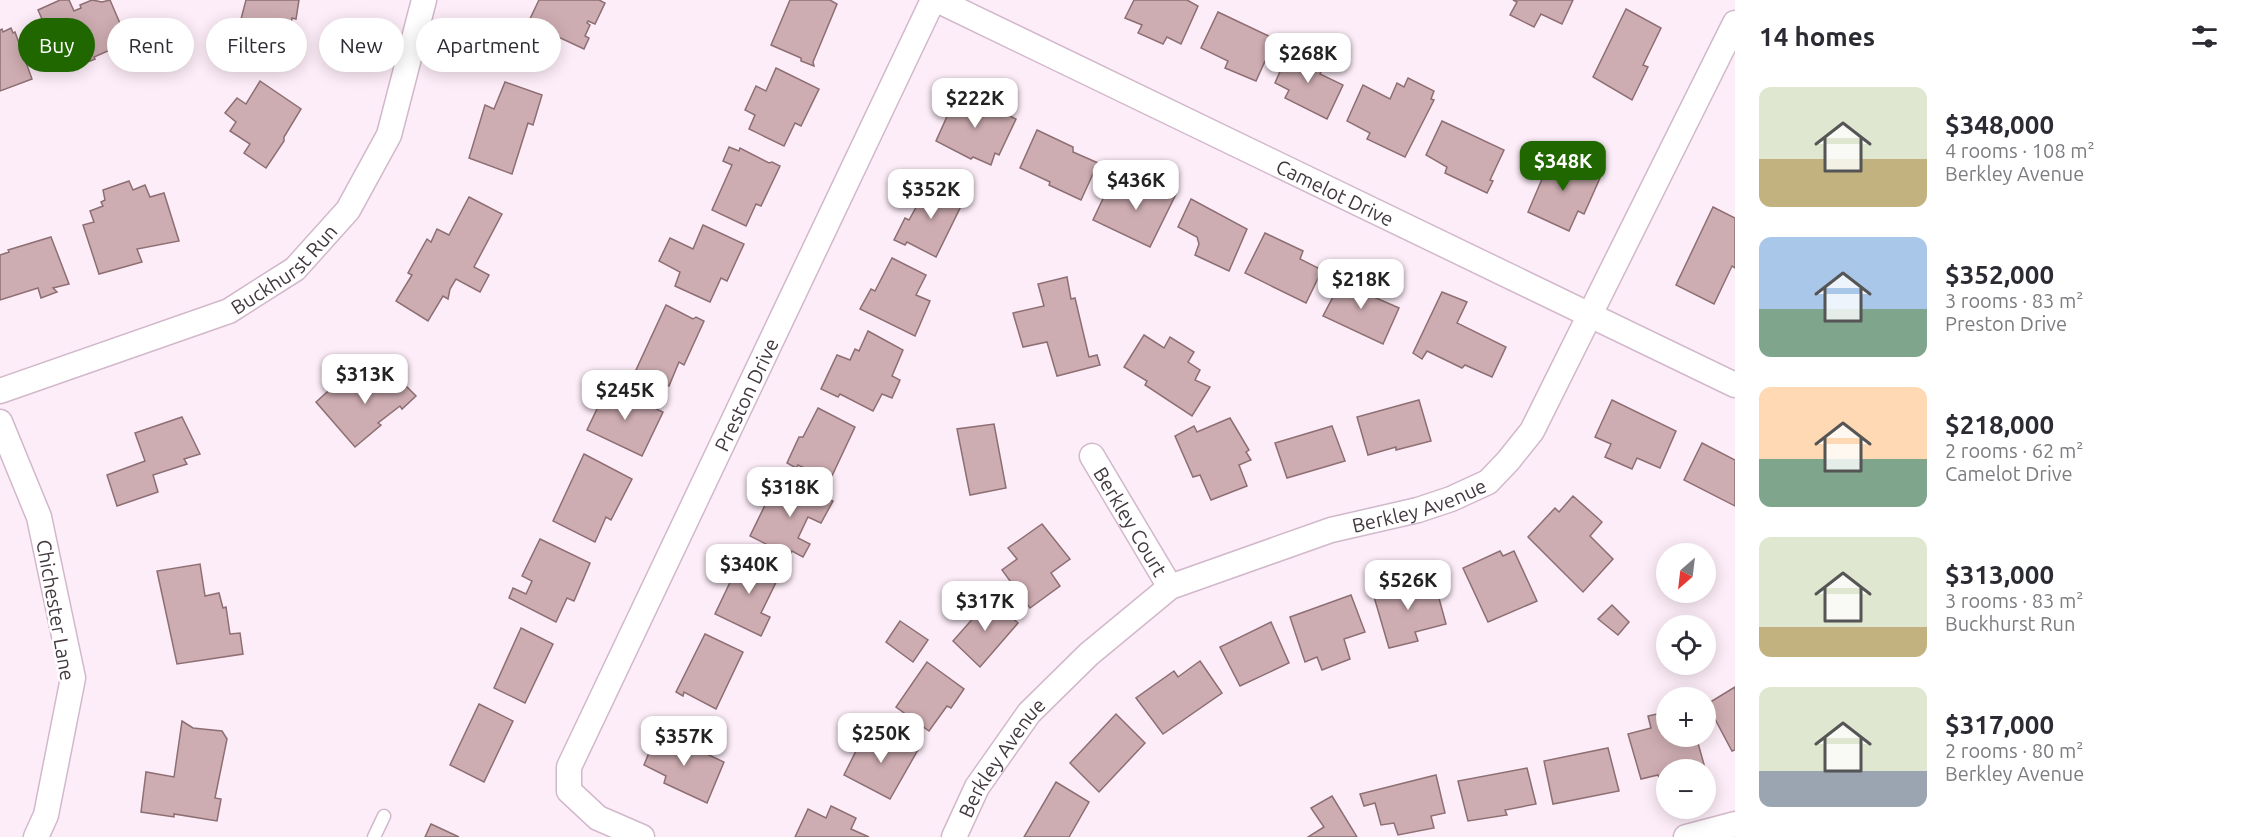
<!DOCTYPE html>
<meta charset="utf-8">
<style>
body{margin:0;font-family:Ubuntu,sans-serif;background:#f7f7f7;color:#2b2b33;height:100vh;display:flex;flex-direction:column;font-size:22px;white-space:nowrap}
*{box-sizing:border-box;margin:0}
p{font-size:20px;color:#7c7c81}
.icon{flex:none;width:33px;height:33px;fill:none;stroke:currentColor;stroke-width:2;stroke-linecap:round;stroke-linejoin:round}
.map{position:relative;flex:1;overflow:hidden}
.sheet{display:flex;flex-direction:column;background:#fff;width:510px}
.sheet>*{flex:none}
.banner{position:absolute;left:18px;top:18px;width:570px;height:54px;display:flex;gap:12px}
.needle{width:39px;rotate:208deg}
.fabs{position:absolute;left:1656px;top:543px;display:grid;gap:12px}
.fabs a{display:grid;place-items:center;width:60px;height:60px;border-radius:50%;background:#fff;box-shadow:0 3px 15px #0003;font-size:30px}
.price{position:absolute;translate:-50% -51px;padding:0 14px;border-radius:12px;background:#fff;color:#222;font-size:20px;line-height:39px;filter:drop-shadow(0 2px 3px #0008)}
.price::after{content:'';position:absolute;left:50%;top:36px;width:18px;height:14px;margin-left:-9px;background:inherit;clip-path:polygon(0 0,100% 0,50% 100%)}
.price.active{background:#206700;color:#fff}
ul{padding:0;list-style:none}
li{display:flex;align-items:center;gap:18px;height:150px;padding:0 24px}
li span{display:grid;place-items:center;flex:none;width:168px;height:120px;border-radius:12px;color:#555}
li>.icon{margin-inline-start:auto}
span .icon{width:72px;height:72px;fill:#fffc;stroke-width:1}
li b{font-size:26px}
h2{display:flex;justify-content:space-between;align-items:center;height:72px;padding:0 24px;font-size:26px}
.tag{padding:0 21px;border-radius:27px;background:#fff;box-shadow:0 3px 15px #0003;font-size:21px;line-height:54px}
.tag.active{background:#206700;color:#fff}
main{display:flex;flex:1;min-height:0}
.map>svg:first-child{display:block}
.building{fill:#ceadb2;stroke:#8d6f73;stroke-width:1.5}
.lines{fill:none;stroke-linecap:round;stroke-linejoin:round}
.lane-casing{stroke:#d2b8cb;stroke-width:15}
.street-casing{stroke:#d2b8cb;stroke-width:27}
.lane{stroke:#fff;stroke-width:12}
.street{stroke:#fff;stroke-width:24}
.labels{text-anchor:middle;dominant-baseline:central;stroke-width:5;stroke-linejoin:round;paint-order:stroke}
.street-label{font-size:20px;fill:#42383f;stroke:#fff}
</style>
<main>
<div class="map">
<svg width="1735" height="837" viewBox="0 0 1735 837">
<rect width="100%" height="100%" fill="#fdedf8"/>
<g class="building">
<path d="M60 0H69L74 11 81 8 80 5 92 0 102 2 110 0 128 42 94 57 95 59 77 66 71 54 59 58 38 10Z"/>
<path d="M246 0H299L296 19 292 18 290 31 241 19Z"/>
<path d="M539 0H599L605 3 595 24 588 21 587 23 590 25 585 36 589 38 584 49 528 23Z"/>
<path d="M790 0H830L837 4 813 62 814 66 801 61V58L771 45Z"/>
<path d="M1134 0H1187L1198 6 1181 44 1167 37 1163 44 1138 33 1142 25 1125 18Z"/>
<path d="M1513 0H1573L1562 24 1541 14 1534 27 1510 15 1517 2Z"/>
<path d="M1626 9 1661 28 1643 65 1648 67 1632 100 1593 77Z"/>
<path d="M1218 12 1275 39 1256 81 1225 68 1228 61 1201 48Z"/>
<path d="M11 28 13 33 15 32 32 79 0 91V30L2 29 3 32Z"/>
<path d="M1290 49 1324 65 1320 74 1343 85 1327 119 1285 98 1289 90 1275 83Z"/>
<path d="M776 68 819 89 801 126 795 123 784 146 749 129 755 115 745 110 756 86 766 91Z"/>
<path d="M1408 78 1434 91 1431 99 1434 100 1405 157 1367 139 1370 133 1347 121 1363 85 1390 99 1397 83 1404 87Z"/>
<path d="M260 81 301 109 284 137V141L266 168 244 153 250 144 230 131 236 122 225 113 237 98 246 104Z"/>
<path d="M505 82 542 95 533 125 528 123 512 174 469 158 485 105 494 109Z"/>
<path d="M959 90 1016 119 999 155 995 153 991 165 973 157 971 159 936 141Z"/>
<path d="M1442 121 1504 150 1490 180 1493 181 1487 193 1445 173 1447 167 1426 155Z"/>
<path d="M1037 130 1073 147V152L1098 163 1081 200 1049 185 1050 182 1020 168Z"/>
<path d="M729 147 739 151 740 148 769 163 772 162 780 166 761 206 756 204 746 226 712 210 732 165 723 161Z"/>
<path d="M1553 154 1600 178 1584 214 1578 211 1569 231 1528 212 1545 172 1539 168 1545 155 1551 157Z"/>
<path d="M1142 177 1176 194 1150 247 1093 220 1109 186 1133 197Z"/>
<path d="M129 181 133 190 145 185 150 197 164 193 179 241 137 249 142 262 99 274 83 225 94 222 90 211 103 206 101 202 105 200 103 190Z"/>
<path d="M930 182 964 200 936 257 907 242 905 245 894 240 905 218 909 220Z"/>
<path d="M469 197 502 214 474 267 489 275 480 292 456 279 450 289 448 299 443 296 428 321 396 301 412 275 408 273 427 239 431 242 437 229 449 235Z"/>
<path d="M1191 199 1247 229 1229 271 1195 255 1199 244 1197 237 1178 227Z"/>
<path d="M1713 207 1735 218V268L1732 266 1714 304 1676 285Z"/>
<path d="M703 225 744 244 727 281 721 278 710 302 675 286 680 272 659 261 670 238 693 249Z"/>
<path d="M1265 233 1303 251 1300 259 1322 270 1306 303 1245 273Z"/>
<path d="M51 237 69 284 53 288 57 292 41 298 38 288 0 300V255L9 252 8 250Z"/>
<path d="M892 258 926 275 916 295 930 301 915 336 860 309 871 289 875 291Z"/>
<path d="M1345 274 1365 284 1363 288 1378 295 1376 298 1399 308 1383 344 1323 316Z"/>
<path d="M1067 277 1071 299 1075 298 1089 357 1097 355 1100 365 1057 376 1047 342 1023 347 1013 313 1044 306 1038 284Z"/>
<path d="M1442 292 1467 302 1457 323 1506 347 1492 377 1465 365 1462 368 1427 351 1422 359 1413 353Z"/>
<path d="M666 305 693 319 696 317 704 321 684 365 679 362 669 386 636 370Z"/>
<path d="M868 331 903 350 892 376 900 380 892 398 882 394 873 411 840 394 838 397 821 389 837 355 850 360 855 349 859 351Z"/>
<path d="M1144 335 1164 348 1170 337 1194 352 1188 362 1200 370 1195 380 1210 387 1192 416 1145 385 1147 381 1124 367Z"/>
<path d="M389 369 416 396 402 409 400 406 378 423 381 425 355 447 316 402 336 384 344 391 356 380 362 386 373 375 378 380Z"/>
<path d="M608 386 663 412 642 456 587 430Z"/>
<path d="M1419 400 1431 441 1396 450V447L1368 455 1357 417Z"/>
<path d="M1612 400 1676 431 1660 468 1637 458 1632 469 1605 457 1611 444 1595 437Z"/>
<path d="M818 408 855 427 830 480 798 465 796 468 787 463 799 437H803Z"/>
<path d="M182 417 200 454 184 459 187 464 153 475 158 492 117 506 107 475 145 461 135 433Z"/>
<path d="M1230 418 1249 450 1246 452 1251 460 1239 465 1247 486 1211 500 1200 475 1193 477 1175 436 1194 426 1197 432Z"/>
<path d="M994 424 1006 488 970 495 957 429Z"/>
<path d="M1332 426 1345 461 1287 478 1275 443Z"/>
<path d="M1702 443 1735 460V506L1684 480Z"/>
<path d="M584 454 632 479 611 520 606 517 595 542 553 521Z"/>
<path d="M783 478 833 501 821 523 808 517 798 538 810 544 803 557 792 551 790 556 750 536 767 501 771 503Z"/>
<path d="M1573 496 1602 522 1590 536 1613 559 1583 592 1528 537 1555 508 1559 512Z"/>
<path d="M1042 524 1070 559 1051 573 1060 586 1030 608 1002 570 1017 559 1008 548Z"/>
<path d="M540 539 590 563 574 601 567 598 556 622 509 598 513 588 526 594 532 581 522 576Z"/>
<path d="M1500 551 1503 556 1514 551 1537 601 1488 622 1463 568Z"/>
<path d="M744 553 781 572 761 613 770 617 761 636 715 614Z"/>
<path d="M200 564 205 596 219 593 223 608 226 607 230 634 240 633 243 654 177 664 157 571Z"/>
<path d="M1411 580 1412 586 1434 580 1446 624 1415 632 1418 641 1389 648 1372 590Z"/>
<path d="M1351 595 1365 632 1344 639 1350 659 1322 670 1317 657 1305 662 1290 617Z"/>
<path d="M991 598 1018 623 980 667 953 641Z"/>
<path d="M1612 605 1629 622 1618 635 1598 619Z"/>
<path d="M900 621 928 640 913 662 886 642Z"/>
<path d="M1271 622 1289 663 1240 686 1220 647Z"/>
<path d="M521 628 553 644 525 703 494 688Z"/>
<path d="M705 634 743 652 716 709 684 692 683 696 676 692Z"/>
<path d="M1200 661 1222 693 1163 734 1136 698 1174 671 1178 677Z"/>
<path d="M927 662 964 689 951 708 947 706 929 731 896 707Z"/>
<path d="M1735 687V750L1732 751 1707 704Z"/>
<path d="M479 704 513 721 484 782 450 765Z"/>
<path d="M1666 712V736H1696L1705 768 1666 770V777L1659 778 1658 775 1641 779 1628 734 1651 728 1648 716Z"/>
<path d="M1116 714 1145 743 1099 792 1070 763Z"/>
<path d="M182 721 193 728 222 731 227 739 215 798 221 799 217 821 174 814V817L141 812 146 772 174 777Z"/>
<path d="M658 731 724 762 707 803 664 783 666 776 644 765Z"/>
<path d="M889 733 919 748 890 799 844 775 863 737 882 746Z"/>
<path d="M1608 748 1619 791 1553 804 1544 761Z"/>
<path d="M1527 768 1536 804 1505 810 1507 815 1468 821 1458 781Z"/>
<path d="M1436 775 1445 813 1431 816 1434 828 1398 835 1394 823 1381 825 1375 803 1364 806 1360 794Z"/>
<path d="M1056 782 1089 802 1069 837H1024Z"/>
<path d="M1332 796 1357 837H1308L1324 827 1311 808Z"/>
<path d="M831 806 856 818 851 829 869 837H795L808 809 826 818Z"/>
<path d="M431 824 459 837H425Z"/>
</g>
<g class="lines">
<g class="lane-casing">
<path id="lane" d="M374 837 384 816"/>
</g>
<g class="street-casing">
<g id="street">
<path id="s1" d="M937 0 1735 385"/>
<path id="s2" d="M0 391 229 311 295 269 348 210 389 135 424 0"/>
<path d="M0 422 39 517 73 678 46 815 36 837"/>
<path id="s3" d="M1092 456 1170 587"/>
<path id="s4" d="M642 837 598 818 569 791V767L933 0"/>
<path id="s5" d="M954 837 977 787 1029 713 1089 654 1170 587 1331 530 1418 510 1451 499 1488 482 1508 461 1532 431 1735 23"/>
<path d="M1686 837 1735 824"/>
</g>
</g>
<use href="#lane" class="lane"/>
<use href="#street" class="street"/>
</g>
<g class="labels">
<g class="street-label">
<text stroke="none"><textPath href="#s1" startOffset="442">Camelot Drive</textPath></text>
<text stroke="none"><textPath href="#s2" startOffset="312">Buckhurst Run</textPath></text>
<text stroke="none"><textPath href="#s4" startOffset="524">Preston Drive</textPath></text>
<text stroke="none"><textPath href="#s5" startOffset="597">Berkley Avenue</textPath></text>
<text stroke="none"><textPath href="#s3" startOffset="76">Berkley Court</textPath></text>
<text transform="translate(56 610) rotate(80)">Chichester Lane</text>
<text stroke="none"><textPath href="#s5" startOffset="93">Berkley Avenue</textPath></text>
</g>
</g>
</svg>
<div class="fabs">
<a><svg class="needle" viewBox="-14 -14 28 28"><path d="M0-13l5 13h-10z" fill="#e53935"/><path d="M0 13l5-13h-10z" fill="#7c7c81"/></svg></a>
<a><svg class="icon" aria-label="locate" viewBox="0 0 24 24"><circle cx="12" cy="12" r="6"/><path d="M12 2v4M12 18v4M2 12h4M18 12h4"/></svg></a>
<a>+</a>
<a>−</a>
</div>
<b class="price" style="left:1308px;top:84px">$268K</b>
<b class="price" style="left:975px;top:129px">$222K</b>
<b class="price active" style="left:1563px;top:192px">$348K</b>
<b class="price" style="left:1136px;top:211px">$436K</b>
<b class="price" style="left:931px;top:220px">$352K</b>
<b class="price" style="left:1361px;top:310px">$218K</b>
<b class="price" style="left:365px;top:405px">$313K</b>
<b class="price" style="left:625px;top:421px">$245K</b>
<b class="price" style="left:790px;top:518px">$318K</b>
<b class="price" style="left:749px;top:595px">$340K</b>
<b class="price" style="left:1408px;top:611px">$526K</b>
<b class="price" style="left:985px;top:632px">$317K</b>
<b class="price" style="left:881px;top:764px">$250K</b>
<b class="price" style="left:684px;top:767px">$357K</b>
<div class="banner">
<a class="tag active">Buy</a>
<a class="tag">Rent</a>
<a class="tag">Filters</a>
<a class="tag">New</a>
<a class="tag">Apartment</a>
</div>
</div>
<section class="sheet">
<h2>14 homes<svg class="icon" aria-label="filters" viewBox="0 0 24 24"><path d="M4 7h16M4 17h16"/><circle cx="9" cy="7" r="2"/><circle cx="15" cy="17" r="2"/></svg></h2>
<ul>
<li><span style="background:linear-gradient(#dfe7d0 60%,#c2b280 0)"><svg class="icon" aria-label="home" viewBox="0 0 24 24"><path d="M3 11l9-7 9 7M6 9v11h12V9"/></svg></span><div><b>$348,000</b><p>4 rooms · 108 m²</p><p>Berkley Avenue</p></div></li>
<li><span style="background:linear-gradient(#a9c7e8 60%,#7fa58c 0)"><svg class="icon" aria-label="home" viewBox="0 0 24 24"><path d="M3 11l9-7 9 7M6 9v11h12V9"/></svg></span><div><b>$352,000</b><p>3 rooms · 83 m²</p><p>Preston Drive</p></div></li>
<li><span style="background:linear-gradient(#ffd9b3 60%,#7fa58c 0)"><svg class="icon" aria-label="home" viewBox="0 0 24 24"><path d="M3 11l9-7 9 7M6 9v11h12V9"/></svg></span><div><b>$218,000</b><p>2 rooms · 62 m²</p><p>Camelot Drive</p></div></li>
<li><span style="background:linear-gradient(#dfe7d0 75%,#c2b280 0)"><svg class="icon" aria-label="home" viewBox="0 0 24 24"><path d="M3 11l9-7 9 7M6 9v11h12V9"/></svg></span><div><b>$313,000</b><p>3 rooms · 83 m²</p><p>Buckhurst Run</p></div></li>
<li><span style="background:linear-gradient(#dfe7d0 70%,#9aa5b1 0)"><svg class="icon" aria-label="home" viewBox="0 0 24 24"><path d="M3 11l9-7 9 7M6 9v11h12V9"/></svg></span><div><b>$317,000</b><p>2 rooms · 80 m²</p><p>Berkley Avenue</p></div></li>
</ul>
</section>
</main>
